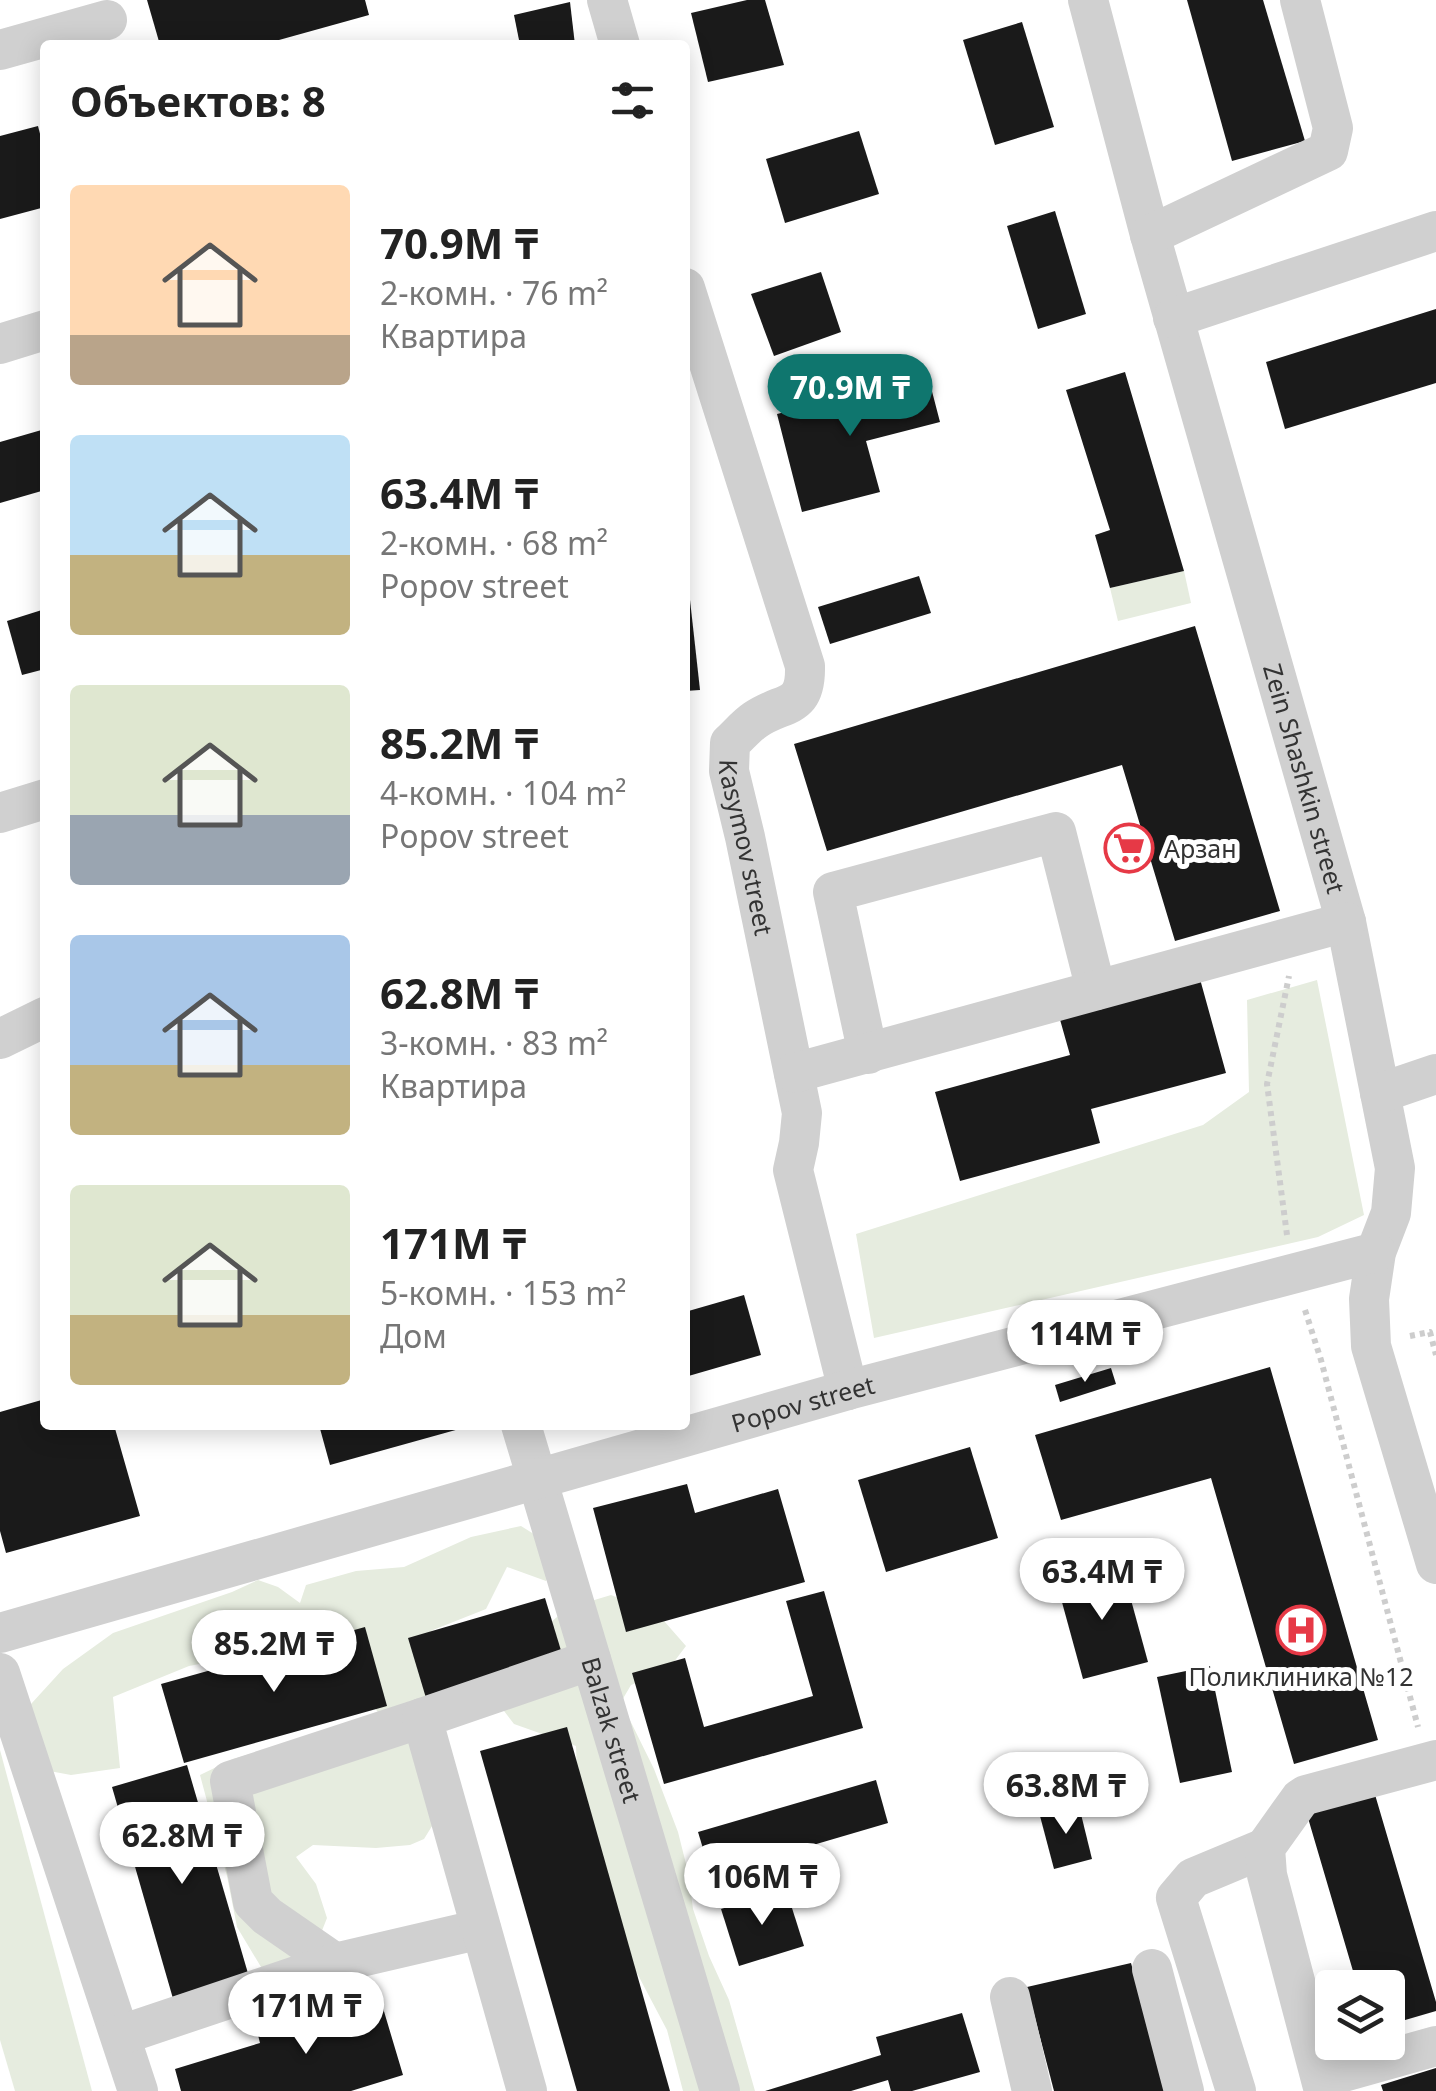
<!DOCTYPE html>
<html lang="ru">
<meta charset="utf-8">
<style>
body{margin:0;font-family:"Noto Sans",sans-serif;background:#f2f2f2;color:#222;height:100vh;display:flex;flex-direction:column;font-size:38px;white-space:nowrap}
*{box-sizing:border-box;margin:0}
p{font-size:32px;color:#767676}
.icon{flex:none;width:55px;height:55px;fill:none;stroke:currentColor;stroke-width:2;stroke-linecap:round;stroke-linejoin:round}
.map{position:relative;flex:1;overflow:hidden}
.details{position:absolute;left:40px;top:40px;width:650px;height:1390px;display:flex;flex-direction:column;background:#fff;border-radius:10px;box-shadow:0 5px 25px #0003}
.details>*{flex:none}
.buttons{position:absolute;left:1315px;top:1970px;display:grid;gap:20px}
.buttons a{display:grid;place-items:center;width:90px;height:90px;border-radius:10px;background:#fff;box-shadow:0 5px 25px #0003;font-size:50px}
.price{position:absolute;translate:-50% -85px;padding:0 22px;border-radius:35px;background:#fff;color:#222;font-size:32px;line-height:65px;filter:drop-shadow(0 2px 5px #0008)}
.price::after{content:'';position:absolute;left:50%;top:60px;width:30px;height:22px;margin-left:-15px;background:inherit;clip-path:polygon(0 0,100% 0,50% 100%)}
.price.active{background:#0f766e;color:#fff}
ul{padding:0;list-style:none}
li{display:flex;align-items:center;gap:30px;height:250px;padding:0 30px}
li span{display:grid;place-items:center;flex:none;width:280px;height:200px;border-radius:10px;color:#555}
li>.icon{margin-inline-start:auto}
span .icon{width:120px;height:120px;fill:#fffc;stroke-width:1}
li b{font-size:42px}
h2{display:flex;justify-content:space-between;align-items:center;height:120px;padding:0 30px;font-size:42px}
.map>svg:first-child{display:block}
.green{fill:#e6ecdf}
.building{fill:#1a1a1a}
.lines{fill:none;stroke-linecap:round;stroke-linejoin:round}
.path{stroke:#cdcdcd;stroke-width:6;stroke-dasharray:5 5;stroke-linecap:butt}
.minor{stroke:#d0d0d0;stroke-width:40}
.labels{text-anchor:middle;dominant-baseline:central;stroke-width:10;stroke-linejoin:round;paint-order:stroke}
.street-label{font-size:25px;fill:#333;stroke:#fff}
.poi-label{font-size:25px;fill:#333;stroke:#fff;text-anchor:start}
</style>
<div class="map">
<svg width="1436" height="2091" viewBox="0 0 1436 2091">
<rect width="100%" height="100%" fill="#fff"/>
<g class="green">
<path d="M1184 571 1191 603 1118 621 1110 588Z"/>
<path d="M1317 980 1364 1215 1318 1237 874 1338 856 1234 1203 1125 1249 1092 1247 1000Z"/>
<path d="M521 1526 564 1553 546 1581 507 1567 486 1609 433 1630 416 1640 427 1683 437 1818 424 1839 410 1845 376 1848 313 1845 296 1857 316 1884 327 1918 306 1971 264 1972 237 1927 227 1876 200 1775 233 1759 381 1716 370 1702 342 1643 307 1637 256 1653 189 1666 113 1697 120 1768 71 1775 44 1770 10 1727 63 1669 113 1633 232 1592 258 1580 278 1587 300 1603 306 1585 356 1571 404 1567 471 1537Z"/>
<path d="M611 1595 657 1613 686 1646 667 1671 631 1685 621 1702 654 1769 678 1832 688 1872 693 1909 709 1956 729 2000 755 2091H683L667 2030 638 1975 597 1914 577 1776 576 1746 514 1724 494 1698 523 1645 568 1608Z"/>
<path d="M0 1750 92 2091H15L0 2040Z"/>
</g>
<g class="building">
<path d="M147 0H365L369 15 261 45H160Z"/>
<path d="M747 0H765L784 65 708 82 691 13Z"/>
<path d="M1187 0H1263L1305 141 1232 161Z"/>
<path d="M570 2 575 45H520L514 15Z"/>
<path d="M1022 22 1054 127 995 145 963 40Z"/>
<path d="M38 126 45 153V207L0 219V136Z"/>
<path d="M859 131 879 194 785 223 766 159Z"/>
<path d="M1055 211 1086 314 1038 329 1007 226Z"/>
<path d="M821 272 841 332 774 356 751 294Z"/>
<path d="M1436 309V383L1285 429 1266 362Z"/>
<path d="M1125 372 1184 571 1110 588 1095 535 1110 530 1066 390Z"/>
<path d="M928 376 940 422 866 441 880 492 802 512 777 414Z"/>
<path d="M45 429V490L0 503V442Z"/>
<path d="M919 576 931 613 830 644 818 607Z"/>
<path d="M690 600 700 690 685 691V601Z"/>
<path d="M45 609V669L22 675 7 621Z"/>
<path d="M1195 626 1280 911 1175 941 1122 765 827 851 794 744Z"/>
<path d="M1200 979 1226 1073 1091 1109 1100 1143 960 1181 935 1092 1070 1055 1059 1016Z"/>
<path d="M744 1295 761 1355 685 1377V1312Z"/>
<path d="M1270 1367 1378 1740 1294 1764 1211 1478 1061 1520 1035 1435Z"/>
<path d="M1111 1368 1116 1384 1060 1402 1055 1385Z"/>
<path d="M45 1399V1425H114L140 1516 6 1553 0 1531V1412Z"/>
<path d="M319 1425H470V1426L330 1465Z"/>
<path d="M970 1447 998 1538 886 1572 858 1480Z"/>
<path d="M687 1484 695 1513 778 1489 805 1582 626 1632 593 1508Z"/>
<path d="M1122 1567 1148 1662 1083 1679 1057 1584Z"/>
<path d="M824 1591 863 1728 664 1784 632 1673 685 1658 704 1727 813 1696 786 1601Z"/>
<path d="M545 1598 563 1657 426 1698 408 1638Z"/>
<path d="M365 1627 387 1706 184 1763 161 1684Z"/>
<path d="M1210 1666 1232 1772 1180 1783 1157 1677Z"/>
<path d="M567 1727 670 2091H577L480 1751Z"/>
<path d="M187 1765 252 1987 176 2009 112 1787Z"/>
<path d="M876 1780 888 1823 711 1875 698 1832Z"/>
<path d="M1371 1781 1436 2002V2011L1388 2025V1988H1358L1303 1801Z"/>
<path d="M1079 1806 1092 1859 1054 1869 1040 1816Z"/>
<path d="M786 1889 804 1946 739 1966 721 1909Z"/>
<path d="M1131 1963 1166 2091H1054L1027 1987Z"/>
<path d="M380 1998 403 2075 351 2091H181L175 2069 260 2043 258 2035Z"/>
<path d="M962 2013 980 2072 912 2091H891L888 2080 851 2091H765L881 2055 876 2037Z"/>
<path d="M1436 2068V2091H1383L1381 2085Z"/>
</g>
<g class="lines">
<g class="path">
<path d="M1287 1235 1267 1084 1289 976"/>
<path d="M1305 1310 1321 1360 1418 1727"/>
<path d="M1410 1336 1430 1332 1436 1355"/>
</g>
<g class="minor">
<path d="M607 0 620 45"/>
<path id="s1" d="M1088 0 1150 235 1346 922 1395 1168 1391 1213 1376 1252 1369 1299 1371 1346 1436 1564"/>
<path d="M0 50 107 20"/>
<path d="M1150 235 1328 151 1333 128 1300 0"/>
<path id="s2" d="M685 288 805 666C806 711 784 700 755 720 746 726 738 736 730 743L729 771 745 837 802 1113 799 1143 793 1170 848 1390"/>
<path d="M1173 318 1436 231"/>
<path d="M0 344 45 330"/>
<path d="M0 813 45 799"/>
<path d="M0 1039 45 1017"/>
<path d="M868 1054 833 892 1056 832 1096 990"/>
<path d="M794 1073 1346 922"/>
<path d="M1380 1093 1436 1074"/>
<path id="s3" d="M521 1425 720 2091"/>
<path id="s4" d="M0 1633 848 1390 1376 1252"/>
<path d="M0 1673 138 2091"/>
<path d="M335 1963 267 1916 253 1902 230 1781 422 1718"/>
<path d="M1152 1969 1184 2091"/>
<path d="M1010 1997 1032 2091"/>
<path d="M121 2035 335 1963 481 1929"/>
<path d="M1322 2078 1436 2046"/>
<path d="M527 2091 422 1718 591 1660"/>
<path d="M1236 2091 1176 1898 1193 1878 1265 1848"/>
<path d="M1324 2091 1267 1875 1265 1848 1300 1799 1306 1795 1436 1760"/>
</g>
</g>
<defs>
<g id="supermarket-ring" transform="scale(2.5)"><circle r="9.5" fill="#fff" stroke="#e63946" stroke-width="1.5"/><path d="M-6-5.5h2.5l.6 2H6L4.5 2H-2.5L-4.4-4H-6ZM-1.5 3.2a1.3 1.3 0 1 0 .1 0ZM3 3.2a1.3 1.3 0 1 0 .1 0Z" fill="#e63946"/></g>
<g id="hospital-ring" transform="scale(2.5)"><circle r="9.5" fill="#fff" stroke="#e63946" stroke-width="1.5"/><path d="M-5-5h3v3.5h4V-5h3V5h-3V1.5h-4V5h-3Z" fill="#e63946"/></g>
</defs>
<g fill-rule="evenodd">
<use href="#supermarket-ring" x="1129" y="848"/>
<use href="#hospital-ring" x="1301" y="1630"/>
</g>
<g class="labels">
<g class="street-label">
<text stroke="none"><textPath href="#s1" startOffset="808">Zein Shashkin street</textPath></text>
<text stroke="none"><textPath href="#s2" startOffset="618">Kasymov street</textPath></text>
<text stroke="none"><textPath href="#s4" startOffset="835">Popov street</textPath></text>
<text stroke="none"><textPath href="#s3" startOffset="318">Balzak street</textPath></text>
</g>
<g class="poi-label">
<text x="1164" y="848">Арзан</text>
<text x="1301" y="1676" text-anchor="middle">Поликлиника №12</text>
</g>
</g>
</svg>
<div class="buttons">
<a><svg class="icon" aria-label="layers" viewBox="0 0 24 24"><path d="M12 4l9 5-9 5-9-5zM3 14l9 5 9-5"/></svg></a>
</div>
<b class="price active" style="left:850px;top:439px">70.9M ₸</b>
<b class="price" style="left:1085px;top:1385px">114M ₸</b>
<b class="price" style="left:1102px;top:1623px">63.4M ₸</b>
<b class="price" style="left:274px;top:1695px">85.2M ₸</b>
<b class="price" style="left:1066px;top:1837px">63.8M ₸</b>
<b class="price" style="left:182px;top:1887px">62.8M ₸</b>
<b class="price" style="left:762px;top:1928px">106M ₸</b>
<b class="price" style="left:306px;top:2057px">171M ₸</b>
<section class="details">
<h2>Объектов: 8<svg class="icon" aria-label="filters" viewBox="0 0 24 24"><path d="M4 7h16M4 17h16"/><circle cx="9" cy="7" r="2"/><circle cx="15" cy="17" r="2"/></svg></h2>
<ul>
<li><span style="background:linear-gradient(#ffd9b3 75%,#b9a48a 0)"><svg class="icon" aria-label="home" viewBox="0 0 24 24"><path d="M3 11l9-7 9 7M6 9v11h12V9"/></svg></span><div><b>70.9M ₸</b><p>2-комн. · 76 m²</p><p>Квартира</p></div></li>
<li><span style="background:linear-gradient(#bfe0f5 60%,#c2b280 0)"><svg class="icon" aria-label="home" viewBox="0 0 24 24"><path d="M3 11l9-7 9 7M6 9v11h12V9"/></svg></span><div><b>63.4M ₸</b><p>2-комн. · 68 m²</p><p>Popov street</p></div></li>
<li><span style="background:linear-gradient(#dfe7d0 65%,#9aa5b1 0)"><svg class="icon" aria-label="home" viewBox="0 0 24 24"><path d="M3 11l9-7 9 7M6 9v11h12V9"/></svg></span><div><b>85.2M ₸</b><p>4-комн. · 104 m²</p><p>Popov street</p></div></li>
<li><span style="background:linear-gradient(#a9c7e8 65%,#c2b280 0)"><svg class="icon" aria-label="home" viewBox="0 0 24 24"><path d="M3 11l9-7 9 7M6 9v11h12V9"/></svg></span><div><b>62.8M ₸</b><p>3-комн. · 83 m²</p><p>Квартира</p></div></li>
<li><span style="background:linear-gradient(#dfe7d0 65%,#c2b280 0)"><svg class="icon" aria-label="home" viewBox="0 0 24 24"><path d="M3 11l9-7 9 7M6 9v11h12V9"/></svg></span><div><b>171M ₸</b><p>5-комн. · 153 m²</p><p>Дом</p></div></li>
</ul>
</section>
</div>
